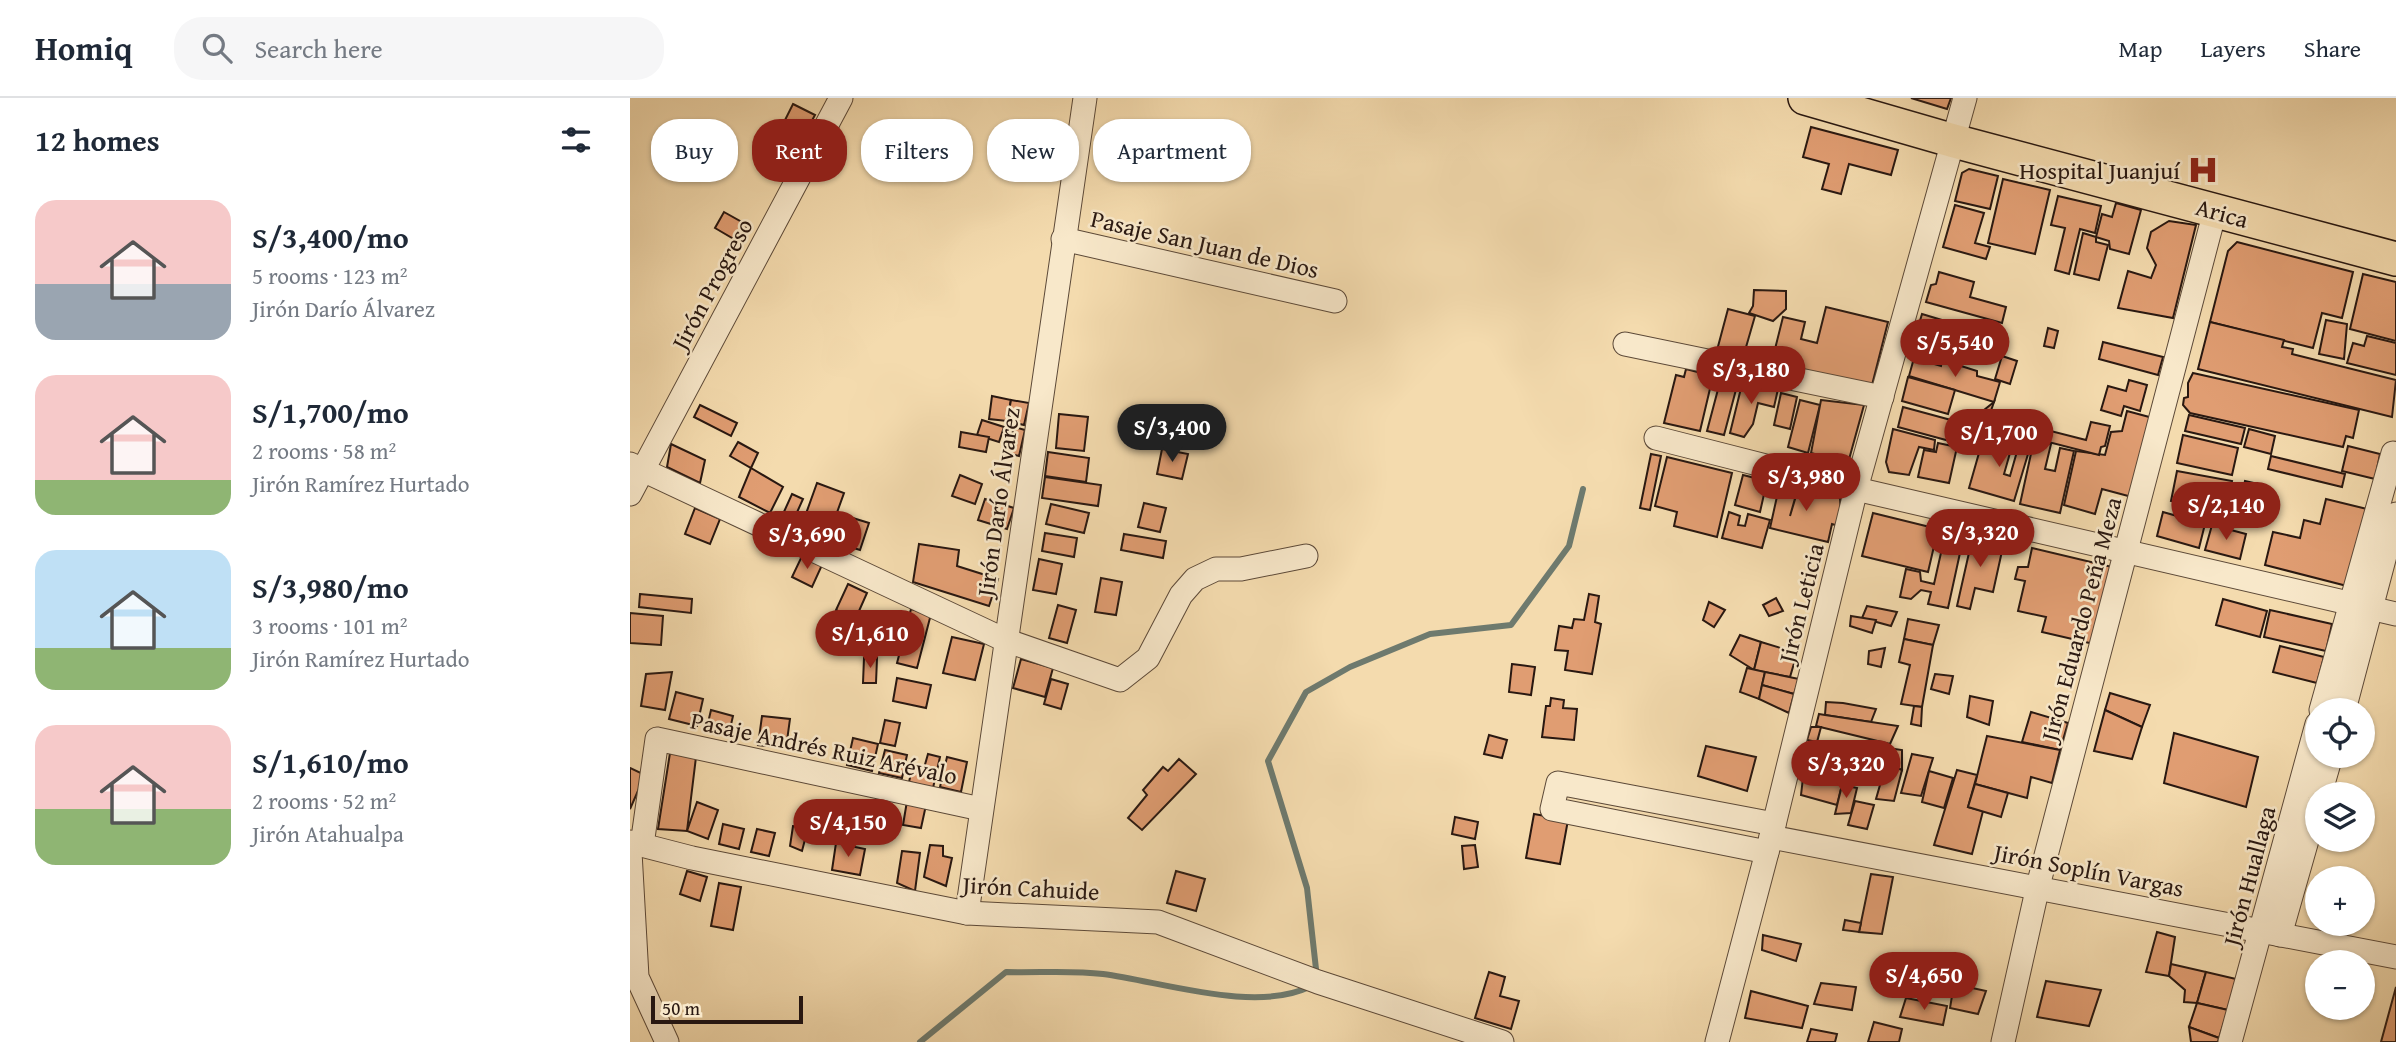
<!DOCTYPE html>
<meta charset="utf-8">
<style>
body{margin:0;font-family:"Gentium Book Plus",serif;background:#f6f6f7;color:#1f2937;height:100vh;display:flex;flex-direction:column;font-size:26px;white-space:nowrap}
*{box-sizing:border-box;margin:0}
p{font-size:23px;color:#747a83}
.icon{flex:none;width:38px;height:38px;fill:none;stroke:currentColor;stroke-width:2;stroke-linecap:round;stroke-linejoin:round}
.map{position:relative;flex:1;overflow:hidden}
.panel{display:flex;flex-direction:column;background:#fff;width:630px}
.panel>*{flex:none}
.hud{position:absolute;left:21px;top:21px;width:665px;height:63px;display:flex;gap:14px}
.controls{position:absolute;left:1675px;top:600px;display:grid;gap:14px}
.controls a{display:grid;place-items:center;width:70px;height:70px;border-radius:50%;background:#fff;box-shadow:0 2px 5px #0004;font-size:35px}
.scale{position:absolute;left:21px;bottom:18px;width:152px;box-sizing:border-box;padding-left:7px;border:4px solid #291811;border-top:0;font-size:19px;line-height:24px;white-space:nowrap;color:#291811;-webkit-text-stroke:5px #f8e8ca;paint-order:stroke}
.price{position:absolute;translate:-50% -60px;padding:0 16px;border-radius:24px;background:#8f2418;color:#fff;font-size:23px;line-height:46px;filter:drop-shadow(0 2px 4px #0008)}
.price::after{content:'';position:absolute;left:50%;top:42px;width:21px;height:16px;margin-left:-10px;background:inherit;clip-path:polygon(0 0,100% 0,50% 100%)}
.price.current{background:#222;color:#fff}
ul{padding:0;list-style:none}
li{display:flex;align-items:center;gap:21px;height:175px;padding:0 35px}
li span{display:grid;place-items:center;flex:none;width:196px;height:140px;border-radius:21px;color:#555}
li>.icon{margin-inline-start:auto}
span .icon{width:84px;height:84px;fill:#fffc;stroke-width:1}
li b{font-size:30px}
h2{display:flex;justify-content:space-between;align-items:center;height:84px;padding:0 35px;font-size:30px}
.pill{padding:0 24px;border-radius:28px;background:#fff;box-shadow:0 2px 5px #0004;font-size:24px;line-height:63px}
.pill.current{background:#8f2418;color:#fff}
header{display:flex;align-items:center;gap:42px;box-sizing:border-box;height:98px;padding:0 35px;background:#fff;border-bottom:2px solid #e0e1e3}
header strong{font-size:33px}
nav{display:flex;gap:38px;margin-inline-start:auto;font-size:24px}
.search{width:490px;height:63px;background:#f6f6f7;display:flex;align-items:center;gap:18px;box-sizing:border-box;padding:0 24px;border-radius:28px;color:#747a83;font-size:26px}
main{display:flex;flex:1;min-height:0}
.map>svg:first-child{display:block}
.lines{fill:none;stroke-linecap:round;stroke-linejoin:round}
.stream{stroke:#6e7a6e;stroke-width:6}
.building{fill:#e09d72;stroke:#291811;stroke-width:2}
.minor-casing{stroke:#5c4938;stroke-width:25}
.highway-casing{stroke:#291811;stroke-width:36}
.minor{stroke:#f8e8ca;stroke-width:23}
.highway{stroke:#f4dbae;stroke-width:33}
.labels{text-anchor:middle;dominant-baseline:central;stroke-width:5;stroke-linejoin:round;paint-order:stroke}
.poi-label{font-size:24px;fill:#291811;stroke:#f8e8ca;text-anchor:end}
.street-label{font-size:24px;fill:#291811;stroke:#f8e8ca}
</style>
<header>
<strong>Homiq</strong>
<div class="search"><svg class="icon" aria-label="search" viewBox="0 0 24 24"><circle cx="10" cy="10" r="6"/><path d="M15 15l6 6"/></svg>Search here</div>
<nav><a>Map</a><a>Layers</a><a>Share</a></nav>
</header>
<main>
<section class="panel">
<h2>12 homes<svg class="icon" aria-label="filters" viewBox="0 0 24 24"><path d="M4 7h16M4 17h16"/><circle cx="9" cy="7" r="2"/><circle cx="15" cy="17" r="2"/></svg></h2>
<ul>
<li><span style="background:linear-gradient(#f6c9c9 60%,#9aa5b1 0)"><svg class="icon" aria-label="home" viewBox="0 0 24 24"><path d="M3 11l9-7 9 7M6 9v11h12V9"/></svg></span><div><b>S/3,400/mo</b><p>5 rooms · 123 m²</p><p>Jirón Darío Álvarez</p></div></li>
<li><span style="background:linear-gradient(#f6c9c9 75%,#8fb573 0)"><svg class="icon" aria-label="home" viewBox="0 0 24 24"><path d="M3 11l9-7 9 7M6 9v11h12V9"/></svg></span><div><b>S/1,700/mo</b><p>2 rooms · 58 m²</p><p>Jirón Ramírez Hurtado</p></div></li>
<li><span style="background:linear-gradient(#bfe0f5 70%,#8fb573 0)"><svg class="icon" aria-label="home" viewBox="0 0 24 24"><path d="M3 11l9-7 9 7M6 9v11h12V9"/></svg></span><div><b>S/3,980/mo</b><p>3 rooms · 101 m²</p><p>Jirón Ramírez Hurtado</p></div></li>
<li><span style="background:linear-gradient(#f6c9c9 60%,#8fb573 0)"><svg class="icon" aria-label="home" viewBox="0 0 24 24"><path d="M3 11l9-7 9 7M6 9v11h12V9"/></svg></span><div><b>S/1,610/mo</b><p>2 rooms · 52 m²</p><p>Jirón Atahualpa</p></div></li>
</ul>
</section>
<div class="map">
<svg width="1766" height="944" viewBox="0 0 1766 944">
<rect width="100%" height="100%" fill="#f4dbae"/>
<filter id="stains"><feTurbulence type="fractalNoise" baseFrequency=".00286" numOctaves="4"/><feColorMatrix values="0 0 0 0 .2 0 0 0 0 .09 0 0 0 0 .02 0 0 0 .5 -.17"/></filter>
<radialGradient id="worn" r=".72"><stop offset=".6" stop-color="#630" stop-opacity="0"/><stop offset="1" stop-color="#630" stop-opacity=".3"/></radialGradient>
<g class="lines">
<g class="stream">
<path d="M687 880 677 790 638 663 676 594 720 569 800 536 881 527 939 448 953 391"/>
<path d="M290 944 376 874C408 875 441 872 473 876 533 884 625 915 679 889"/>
</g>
</g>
<g class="building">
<path d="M1281 0H1321L1317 11Z"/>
<path d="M163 6 185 17 168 48 147 38Z"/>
<path d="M1181 29 1268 52 1261 77 1219 66 1211 96 1192 91 1199 66 1173 59Z"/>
<path d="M1339 71 1368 78 1360 111 1325 103 1332 75Z"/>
<path d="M1373 81 1420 92 1405 156 1358 145Z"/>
<path d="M1428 98 1471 108 1465 135 1450 131 1439 176 1425 172 1435 130 1421 127Z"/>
<path d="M1486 105 1511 112 1499 156 1480 151 1479 143 1466 139 1472 116 1482 119Z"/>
<path d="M1325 107 1354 115 1345 145 1360 149 1356 161 1313 149Z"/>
<path d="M94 114 117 127 109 144 85 130Z"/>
<path d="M1539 123 1566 127 1543 220 1488 210 1498 173 1521 180 1526 167 1517 150 1521 134Z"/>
<path d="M1453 135 1466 139V144L1478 147 1469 182 1444 176Z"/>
<path d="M1607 144 1723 174 1712 220 1692 215 1683 250 1580 224 1598 153Z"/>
<path d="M1309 174 1344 184 1340 199 1376 209 1372 225 1296 204 1301 187 1306 186Z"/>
<path d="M1733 176 1766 184V243L1720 231Z"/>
<path d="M1124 192 1156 193V211L1143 223 1119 215 1123 208Z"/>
<path d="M1196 209 1258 224 1241 291 1141 267 1153 219 1175 224 1171 241 1187 245Z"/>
<path d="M1098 211 1125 218 1112 263 1086 256Z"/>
<path d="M1292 216 1335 229 1328 254 1309 249 1305 263 1280 256Z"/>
<path d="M1696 222 1717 226 1714 261 1689 256Z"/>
<path d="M1580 224 1654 242 1652 249 1663 251 1662 256 1766 282 1762 319 1568 271Z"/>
<path d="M1340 229 1370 237 1367 249 1349 245 1343 264 1332 261Z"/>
<path d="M1418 230 1428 233 1424 250 1414 248Z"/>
<path d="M1737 238 1766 245V277L1717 265 1723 245 1734 248Z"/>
<path d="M1473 244 1533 259 1528 277 1469 261Z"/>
<path d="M1372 258 1387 263 1380 286 1365 281Z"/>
<path d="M1284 260 1311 268 1312 262 1347 273V278L1370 284 1364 304 1279 278Z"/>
<path d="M1056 271 1083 278 1070 333 1034 325 1046 277 1054 279Z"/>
<path d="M1563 275 1729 312 1723 340 1716 338 1713 349 1560 315 1553 307 1554 300 1558 299V285Z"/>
<path d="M1278 279 1325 292 1318 316 1272 303Z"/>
<path d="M1091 280 1108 284 1094 337 1077 333Z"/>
<path d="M1113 282 1148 291 1144 309 1128 305 1123 326 1114 339 1100 335Z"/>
<path d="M1499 282 1517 287 1510 313 1494 308 1491 318 1471 312 1478 288 1496 293Z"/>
<path d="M1151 295 1167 299 1160 331 1144 327Z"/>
<path d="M362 298 381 302 377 323 359 321Z"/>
<path d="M381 302 399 305 394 327 377 323Z"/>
<path d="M1170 302 1190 307 1178 355 1158 349Z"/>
<path d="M1191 302 1234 307 1218 365 1181 355Z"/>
<path d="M1364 304 1350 344 1334 340 1339 324Z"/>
<path d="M70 307 107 325 101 338 64 319Z"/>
<path d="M1273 309 1332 325 1327 345 1268 329Z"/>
<path d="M1497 313 1523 320 1502 399 1472 391 1465 416 1434 407 1446 353 1475 357 1481 334 1492 333Z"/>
<path d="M429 316 458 319 454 353 426 350Z"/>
<path d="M1559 317 1615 330 1611 346 1555 333Z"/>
<path d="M352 322 374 329 369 344 347 337Z"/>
<path d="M1461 324 1480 328 1475 348 1471 349 1469 357 1395 338 1397 327 1456 342Z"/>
<path d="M1366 327 1373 329 1367 351 1380 355 1374 376 1380 378 1390 343 1401 346 1384 403 1339 390 1353 341 1362 343Z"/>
<path d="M384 329 395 332 389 358 377 355Z"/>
<path d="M1263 331 1305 342 1304 352 1289 349 1279 377 1259 374 1256 364Z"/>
<path d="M1619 331 1645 338 1641 356 1614 349Z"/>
<path d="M331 334 359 339 356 354 329 349Z"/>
<path d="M1553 337 1608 350 1602 377 1547 365Z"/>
<path d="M1404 342 1421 346 1415 371 1425 373 1430 350 1444 353 1430 415 1390 406Z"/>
<path d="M108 344 128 355 121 370 100 358Z"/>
<path d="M1308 345 1327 349 1319 385 1288 379 1294 352 1306 354Z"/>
<path d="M41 346 75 362 70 385 37 369Z"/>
<path d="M1718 348 1750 356 1745 381 1712 373Z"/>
<path d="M532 351 558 356 552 381 527 376Z"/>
<path d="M418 354 459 360 456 384 415 378Z"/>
<path d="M1021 356 1031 358 1020 412 1010 410Z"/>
<path d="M1641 358 1715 376 1712 389 1638 371Z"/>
<path d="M1037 359 1102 375 1087 439 1044 428 1047 414 1025 408Z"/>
<path d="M121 370 153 389 140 415 109 399Z"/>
<path d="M1547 373 1602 383 1599 397 1588 412 1541 403Z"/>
<path d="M330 377 352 386 345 406 322 398Z"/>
<path d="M1113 377 1137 383 1130 414 1105 407Z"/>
<path d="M415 379 471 387 468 408 412 400Z"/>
<path d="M1615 383 1637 388 1630 418 1609 413Z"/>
<path d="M187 385 214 395 200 434 173 424Z"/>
<path d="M1150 385 1168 390 1160 418 1169 388 1210 400 1212 429 1202 426 1198 444 1140 430Z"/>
<path d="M162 396 173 401 164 421 153 416Z"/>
<path d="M355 401 384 410 377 431 348 422Z"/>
<path d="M1696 401 1737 411 1717 488 1635 467 1643 434 1670 440 1674 422 1690 426Z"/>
<path d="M514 405 536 410 530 434 508 429Z"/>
<path d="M421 406 459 415 454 435 416 426Z"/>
<path d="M65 410 90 421 80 446 55 436Z"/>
<path d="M1099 414 1110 418 1108 427 1115 428 1118 416 1140 422 1132 450 1092 440Z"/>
<path d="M1533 414 1575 426 1569 450 1527 438Z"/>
<path d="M1243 415 1308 431 1298 474 1232 458Z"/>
<path d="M213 417 239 425 230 452 205 444Z"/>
<path d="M1582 427 1616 436 1610 461 1575 452Z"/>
<path d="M1317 428 1335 432 1318 510 1298 506 1301 494 1291 492 1281 501 1270 499 1276 471 1290 474 1291 483 1304 486Z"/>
<path d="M415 435 447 440 444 459 412 453Z"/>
<path d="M494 436 536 443 533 460 491 452Z"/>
<path d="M1343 437 1374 444 1363 494 1345 490 1340 511 1327 508Z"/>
<path d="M289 446 329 452 327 468 368 481 359 508 283 484Z"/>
<path d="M1402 450 1482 469 1464 546 1412 534 1416 519 1388 513 1395 483 1385 481 1388 469H1398Z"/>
<path d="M172 458 192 467 182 489 162 479Z"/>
<path d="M409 461 432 466 426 496 403 492Z"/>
<path d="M471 480 492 484 486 517 465 514Z"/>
<path d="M218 486 237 495 225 522 206 512Z"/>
<path d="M10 496 62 501 61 515 9 509Z"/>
<path d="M959 496 969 498 965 524 971 526 962 576 935 572 938 553 925 552 929 528 942 530 944 521 954 522Z"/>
<path d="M1146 500 1153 513 1139 518 1133 507Z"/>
<path d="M1593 501 1637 513 1630 539 1586 527Z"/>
<path d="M1079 504 1095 512 1084 529 1073 522Z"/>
<path d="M428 507 446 512 437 545 419 540Z"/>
<path d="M1237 508 1267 514 1261 528 1232 520Z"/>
<path d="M281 511 301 516 287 570 267 565Z"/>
<path d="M1640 512 1702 526 1696 553 1634 539Z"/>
<path d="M0 515 33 518 31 547 0 545Z"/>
<path d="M1221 518 1246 522 1242 535 1220 528Z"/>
<path d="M1278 521 1309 527 1303 547 1274 541Z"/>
<path d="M257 529 267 531 262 553 252 551Z"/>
<path d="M1110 537 1131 544 1124 572 1100 557Z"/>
<path d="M322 539 354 546 345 582 313 575Z"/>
<path d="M1274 541 1303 547 1292 609 1271 606 1280 567 1269 564Z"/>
<path d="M1131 544 1167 555 1160 579 1124 572Z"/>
<path d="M1650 548 1694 559 1687 585 1643 574Z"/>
<path d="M1255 550 1251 569 1238 566 1239 553Z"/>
<path d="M234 560H247L246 585H233Z"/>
<path d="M391 561 423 570 415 599 383 590Z"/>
<path d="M882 566 905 569 901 597 879 594Z"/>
<path d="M1117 570 1135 574 1129 601 1110 594Z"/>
<path d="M42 574 35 612 11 608 16 576Z"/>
<path d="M1135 574 1169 581 1164 596 1132 587Z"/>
<path d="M1305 576 1323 578 1319 596 1301 591Z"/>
<path d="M267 580 301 587 296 610 263 603Z"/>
<path d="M421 581 438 586 431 611 414 606Z"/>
<path d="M1132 587 1164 596 1159 615 1129 601Z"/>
<path d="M46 594 73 601 67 628 39 621Z"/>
<path d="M1480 595 1520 607 1512 629 1475 612Z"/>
<path d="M1340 598 1363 603 1359 627 1337 619Z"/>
<path d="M921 600 934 602 933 610 947 611 944 642 912 639 916 608H920Z"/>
<path d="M1196 604 1213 605 1246 611 1241 624 1195 617Z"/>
<path d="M1284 608 1292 609 1291 628 1281 626Z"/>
<path d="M81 612 103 618 99 635 77 629Z"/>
<path d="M1475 612 1512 629 1502 661 1464 653Z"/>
<path d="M1401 614 1438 625 1430 652 1392 644Z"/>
<path d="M1189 616 1195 617 1268 628 1260 646 1186 628Z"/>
<path d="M132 618 160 621 156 650 128 647Z"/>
<path d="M255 622 270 625 265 648 250 645Z"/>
<path d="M1181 629H1191L1187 644 1177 642Z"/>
<path d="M1544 635 1628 659 1616 709 1534 685Z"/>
<path d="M859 637 877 642 872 660 854 656Z"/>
<path d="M1357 638 1430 652 1422 685 1401 679 1397 700 1345 686Z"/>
<path d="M223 640 248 646 242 673 217 667Z"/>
<path d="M1076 648 1126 659 1117 693 1068 678Z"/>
<path d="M1258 650 1272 652V672L1256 666Z"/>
<path d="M255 652 277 657 272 680 249 675Z"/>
<path d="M40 655 66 659 57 733 28 731Z"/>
<path d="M298 656 310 659 303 690 279 684 283 667 294 670Z"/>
<path d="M1282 656 1303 660 1291 698 1271 695Z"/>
<path d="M317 659 337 664 331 694 310 689Z"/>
<path d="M549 661 566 676 512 732 498 720 517 697 513 692 533 669 538 673Z"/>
<path d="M1256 666 1272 672 1264 703 1246 701Z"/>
<path d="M0 670 15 677 0 711Z"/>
<path d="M1327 672 1347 677 1338 709 1353 713 1342 756 1304 747Z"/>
<path d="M1299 673 1323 680 1314 710 1292 704Z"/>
<path d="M1173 680 1212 687 1207 707 1171 697Z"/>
<path d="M1345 686 1378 695 1371 719 1338 709Z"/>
<path d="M1212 687 1227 690 1221 715 1205 716Z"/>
<path d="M277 703 296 707 291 730 273 727Z"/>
<path d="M1225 703 1244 707 1237 731 1218 727Z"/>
<path d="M67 704 88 712 78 741 57 733Z"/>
<path d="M904 716 938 722 930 766 896 760Z"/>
<path d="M825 719 848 724 845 741 822 736Z"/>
<path d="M93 726 114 731 109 751 89 746Z"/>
<path d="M163 728 178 730 172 753 160 748Z"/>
<path d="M127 731 145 735 139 758 121 754Z"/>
<path d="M206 745 235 751 230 777 202 772Z"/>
<path d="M300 747 313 748V758L322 760 316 788 294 779Z"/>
<path d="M845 747 848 769 834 771 832 748Z"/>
<path d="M272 753 290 755 285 793 267 785Z"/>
<path d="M57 773 77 779 70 803 50 796Z"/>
<path d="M546 773 575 781 566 813 537 805Z"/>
<path d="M1241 776 1263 779 1252 836 1229 834Z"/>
<path d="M89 785 111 789 103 832 81 828Z"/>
<path d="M1215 822 1231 825 1229 834 1213 832Z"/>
<path d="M1527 834 1545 839 1539 878 1516 874Z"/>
<path d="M1133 837 1171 846 1166 863 1132 852Z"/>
<path d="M1541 866 1576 874 1567 905 1554 904 1555 892 1539 878Z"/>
<path d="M859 874 875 879 870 898 889 903 881 931 845 920Z"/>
<path d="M1576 874 1606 881 1598 912 1567 905Z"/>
<path d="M1416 883 1471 892 1459 928 1407 919Z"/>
<path d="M1191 885 1226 889 1222 912 1184 906Z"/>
<path d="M1324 886 1356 893 1348 916 1320 910Z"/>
<path d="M1766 889V944H1751Z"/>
<path d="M1121 893 1178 908 1172 930 1115 920Z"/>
<path d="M1276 900 1317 908 1313 927 1270 919Z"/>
<path d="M1567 905 1598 912 1589 940 1559 929Z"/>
<path d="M1244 924 1272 931 1269 944H1238Z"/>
<path d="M1559 929 1589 940 1588 944H1561Z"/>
<path d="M1181 931 1207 936 1205 944H1177Z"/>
</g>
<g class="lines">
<g class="minor-casing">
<g id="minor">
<path d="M433 141 705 203"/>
<path d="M995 246 1252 299"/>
<path d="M1026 340 1226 391 1766 516"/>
<path d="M0 366 375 542 490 582 518 560 551 497 565 481 586 471H611L676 458"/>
<path d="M0 396 211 0"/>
<path d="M1691 612 1763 355 1766 357"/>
<path d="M1714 612 1766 416"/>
<path d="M1690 696 1701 658"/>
<path d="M1141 739 1766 859"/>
<path d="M0 744 62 760 337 815 528 824 688 884 872 944"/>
<path d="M12 747 27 641 351 711"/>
<path d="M0 754 7 879 37 944"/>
<path d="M1137 754 922 711 928 685 1144 726"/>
<path d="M337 815 455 0"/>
<path d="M1650 837 1687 707"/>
<path d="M1087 944 1141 739 1226 391 1335 0"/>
<path d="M1373 944 1408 788 1585 113"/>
<path d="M1600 944 1687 626"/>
</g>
</g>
<g class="highway-casing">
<path id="highway" d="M1175 0 1324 43 1766 161"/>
</g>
<use href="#minor" class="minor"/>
<use href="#highway" class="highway"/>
</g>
<defs>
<g id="hospital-bare" transform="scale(2.415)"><path d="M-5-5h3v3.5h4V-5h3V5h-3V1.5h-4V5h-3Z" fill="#8f2418" stroke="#f8e8ca" stroke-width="2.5" paint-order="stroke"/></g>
</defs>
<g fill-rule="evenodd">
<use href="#hospital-bare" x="1573" y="72"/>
</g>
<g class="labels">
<g class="poi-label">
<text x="1550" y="72">Hospital Juanjuí</text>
</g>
<g class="street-label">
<text transform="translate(1592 115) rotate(15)">Arica</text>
<text transform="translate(575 146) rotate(13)">Pasaje San Juan de Dios</text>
<text transform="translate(82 186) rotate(-62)">Jirón Progreso</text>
<text transform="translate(368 404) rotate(-82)">Jirón Darío Álvarez</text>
<text transform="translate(1171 505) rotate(-76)">Jirón Leticia</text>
<text transform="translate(1451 521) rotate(-75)">Jirón Eduardo Peña Meza</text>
<text transform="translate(194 650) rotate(12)">Pasaje Andrés Ruiz Arévalo</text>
<text transform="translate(1459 772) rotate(11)">Jirón Soplín Vargas</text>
<text transform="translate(1619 778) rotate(-75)">Jirón Huallaga</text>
<text transform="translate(401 790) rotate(3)">Jirón Cahuide</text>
</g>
</g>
<rect width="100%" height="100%" filter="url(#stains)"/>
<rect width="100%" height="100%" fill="url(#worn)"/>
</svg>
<div class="controls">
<a><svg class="icon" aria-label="locate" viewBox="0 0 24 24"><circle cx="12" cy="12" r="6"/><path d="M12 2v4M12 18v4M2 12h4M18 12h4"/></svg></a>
<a><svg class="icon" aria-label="layers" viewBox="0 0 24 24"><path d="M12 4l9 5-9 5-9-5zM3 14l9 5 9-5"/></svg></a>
<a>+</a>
<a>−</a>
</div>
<div class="scale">50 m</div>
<b class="price" style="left:1325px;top:281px">S/5,540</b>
<b class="price" style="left:1121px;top:308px">S/3,180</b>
<b class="price current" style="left:542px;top:366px">S/3,400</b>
<b class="price" style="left:1369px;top:371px">S/1,700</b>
<b class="price" style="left:1176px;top:415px">S/3,980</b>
<b class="price" style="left:1596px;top:444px">S/2,140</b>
<b class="price" style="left:1350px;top:471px">S/3,320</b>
<b class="price" style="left:177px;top:473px">S/3,690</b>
<b class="price" style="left:240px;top:572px">S/1,610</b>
<b class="price" style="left:1216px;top:702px">S/3,320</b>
<b class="price" style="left:218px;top:761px">S/4,150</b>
<b class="price" style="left:1294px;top:914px">S/4,650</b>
<div class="hud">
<a class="pill">Buy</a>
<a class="pill current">Rent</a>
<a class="pill">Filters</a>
<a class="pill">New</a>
<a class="pill">Apartment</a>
</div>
</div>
</main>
